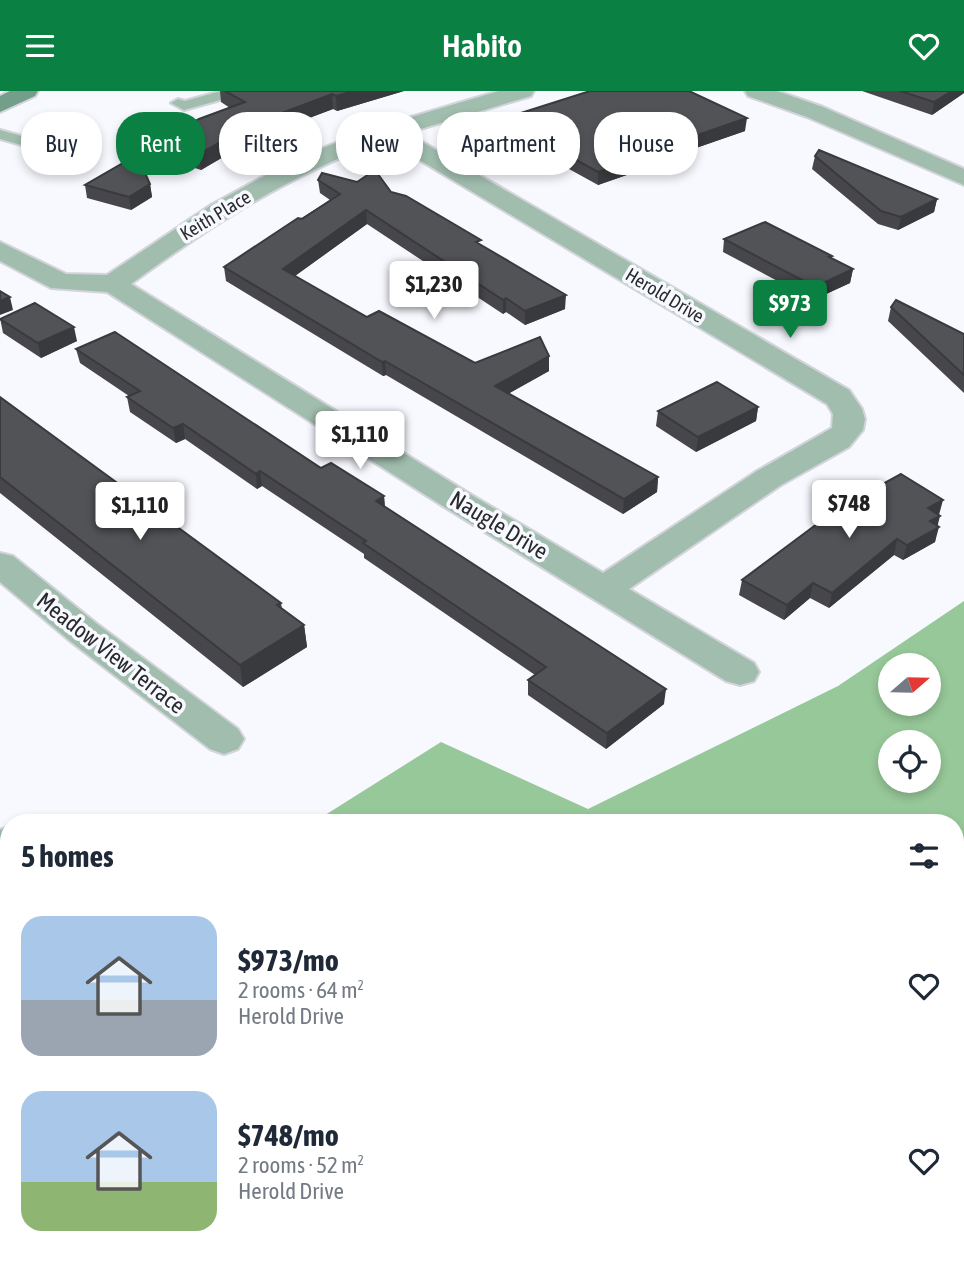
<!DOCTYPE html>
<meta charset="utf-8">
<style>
body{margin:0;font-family:"Asap Condensed",sans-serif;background:#f6f6f7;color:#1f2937;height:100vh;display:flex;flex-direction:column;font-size:26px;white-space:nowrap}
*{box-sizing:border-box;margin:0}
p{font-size:23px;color:#747a83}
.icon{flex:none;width:38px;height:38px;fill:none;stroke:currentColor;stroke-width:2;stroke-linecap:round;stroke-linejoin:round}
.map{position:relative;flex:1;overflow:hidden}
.sheet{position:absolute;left:0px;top:723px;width:964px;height:450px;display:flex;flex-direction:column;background:#fff;border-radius:28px 28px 0 0;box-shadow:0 4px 10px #0003}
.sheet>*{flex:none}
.top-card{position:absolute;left:21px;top:21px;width:922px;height:63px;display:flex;gap:14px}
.needle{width:46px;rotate:70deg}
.controls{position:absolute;left:878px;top:562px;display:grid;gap:14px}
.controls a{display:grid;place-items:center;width:63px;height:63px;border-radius:50%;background:#fff;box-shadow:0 4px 10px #0003;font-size:35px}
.price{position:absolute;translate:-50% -60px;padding:0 16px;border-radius:7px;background:#fff;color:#222;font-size:23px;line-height:46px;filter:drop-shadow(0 2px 4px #0008)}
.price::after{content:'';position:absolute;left:50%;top:42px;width:21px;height:16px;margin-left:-10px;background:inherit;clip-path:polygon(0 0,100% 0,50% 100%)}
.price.current{background:#0b8043;color:#fff}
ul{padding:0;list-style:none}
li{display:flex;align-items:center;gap:21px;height:175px;padding:0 21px}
li span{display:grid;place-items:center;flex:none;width:196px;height:140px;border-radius:21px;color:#555}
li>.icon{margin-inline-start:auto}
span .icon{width:84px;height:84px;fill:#fffc;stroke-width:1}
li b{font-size:30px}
h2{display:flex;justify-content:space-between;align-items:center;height:84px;padding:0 21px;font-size:30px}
.chip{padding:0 24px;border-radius:28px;background:#fff;box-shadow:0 4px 10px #0003;font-size:24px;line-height:63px}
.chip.current{background:#0b8043;color:#fff}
header{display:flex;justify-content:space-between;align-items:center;height:91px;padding:0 21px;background:#0b8043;color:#fff;font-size:32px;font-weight:600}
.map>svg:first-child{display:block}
.forest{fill:#97c899;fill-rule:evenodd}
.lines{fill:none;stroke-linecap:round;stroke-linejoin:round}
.lane-casing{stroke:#d3d4d9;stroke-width:4}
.street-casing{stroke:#d3d4d9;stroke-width:4}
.secondary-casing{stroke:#d3d4d9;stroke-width:4}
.lane{fill:#a0bdae;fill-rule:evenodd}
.street{fill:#a0bdae;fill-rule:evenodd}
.secondary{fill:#739e89;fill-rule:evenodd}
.wall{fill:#47474b}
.shaded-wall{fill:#393a3d}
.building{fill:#525357;stroke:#393a3d;stroke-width:2}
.labels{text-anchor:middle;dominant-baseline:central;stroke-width:7;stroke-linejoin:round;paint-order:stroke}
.far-street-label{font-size:19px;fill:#292a2c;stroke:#f8f9ff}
.street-label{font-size:23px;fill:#292a2c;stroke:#f8f9ff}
</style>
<header><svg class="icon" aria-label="menu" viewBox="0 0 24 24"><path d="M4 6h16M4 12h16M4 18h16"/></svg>Habito<svg class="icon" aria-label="heart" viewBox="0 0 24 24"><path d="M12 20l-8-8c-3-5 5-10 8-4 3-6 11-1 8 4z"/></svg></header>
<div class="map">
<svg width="964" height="1172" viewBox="0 0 964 1172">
<rect width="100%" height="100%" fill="#f8f9ff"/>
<path class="forest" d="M964 510V1090L956 1091V732L314 731 441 651 588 718 838 595ZM891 574H929V612H891ZM891 651H929V690H891Z"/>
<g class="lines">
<g class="lane-casing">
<g id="lane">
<path d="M221 0H244L242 3 184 19 171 12 178 8 185 10Z"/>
<path d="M0 39 79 61 82 64 74 69 0 48Z"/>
<path d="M9 736V758L0 761V739Z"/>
<path d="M9 1000V1029L0 1033V1003Z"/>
</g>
</g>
<g class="street-casing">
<g id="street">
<path d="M499 0H534L531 5 407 42 849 299 862 318 865 328 863 339 849 356 781 394 629 498 754 572 759 581 754 590 740 594 726 590 446 417 107 201 51 197 0 170V151L66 183 107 184 211 114 297 67 374 37ZM386 49 827 313 833 323 832 337 757 380 603 482 470 403 131 193C211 134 292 82 386 49Z"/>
<path d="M745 0H777L823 16 964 78V94L807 26 748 5Z"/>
<path d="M0 462 13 465 96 532 238 638 244 648 238 658 224 663 210 658 70 550 0 491Z"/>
</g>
</g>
<g class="secondary-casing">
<path id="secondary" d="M10 0H38L35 5 0 21V5Z"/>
</g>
<use href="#lane" class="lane"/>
<use href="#street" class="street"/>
<use href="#secondary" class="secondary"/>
</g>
<g class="wall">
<path d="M220 0H404L337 20 333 18 272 41 269 39 201 79 160 66 158 51 230 17 221 11Z"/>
<path d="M862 0H964V2L932 24Z"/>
<path d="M502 28 745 40 641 76V79L598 94 502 41Z"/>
<path d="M815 65 937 108 934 121 898 139 878 133 812 78Z"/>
<path d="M318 89 391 101 481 154 565 218 525 234 506 221 503 223 367 133 295 185 367 226 475 272 549 280 508 303 658 386 657 401 623 423 386 284 383 285 226 190 224 176 330 109 320 102Z"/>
<path d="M150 93 152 106 131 119 87 107 85 94Z"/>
<path d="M724 148 831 168 853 178 850 192 813 209 723 161Z"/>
<path d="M891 216 964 243V302L888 230Z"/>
<path d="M0 227 77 250 41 267 3 242Z"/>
<path d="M76 258 321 377 384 405 385 416 664 613 606 658 528 604V589L535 584 364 467V463L262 395 257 398 185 348 176 352 130 321 127 306 129 305 80 272Z"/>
<path d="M0 306 281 512 282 518 304 534 307 556 243 596 0 402Z"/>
<path d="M758 316 756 330 696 361 656 335 658 320Z"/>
<path d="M939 424 935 451 903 469 894 464 829 517 810 507 784 529 739 504 742 489Z"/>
</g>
<g class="shaded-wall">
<path d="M354 0H404L337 20 336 5Z"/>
<path d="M952 0H964V2L932 24 934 11Z"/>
<path d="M332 3 333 18 272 41 271 26Z"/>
<path d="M268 25 269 39 201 79 199 63Z"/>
<path d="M747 27 745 40 641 76V79L598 94V81L639 64Z"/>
<path d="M150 93 152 106 131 119 129 106Z"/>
<path d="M937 108 934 121 898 139 901 126Z"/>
<path d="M366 119 367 133 285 192 283 178Z"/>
<path d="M853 178 850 192 813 209 815 196Z"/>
<path d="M566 204 565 218 525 234V220Z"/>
<path d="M10 206 13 219 0 224V210Z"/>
<path d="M506 207V221L503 223V209Z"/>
<path d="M74 236 77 250 41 267 38 252Z"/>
<path d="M549 265V280L495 310V295Z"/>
<path d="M385 270 386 284 383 285 382 271Z"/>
<path d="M758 316 756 330 696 361 698 346Z"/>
<path d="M183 333 185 348 176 352 173 337Z"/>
<path d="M260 380 262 395 257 398 256 383Z"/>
<path d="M658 386 657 401 623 423 624 408Z"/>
<path d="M384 405 385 420 376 410Z"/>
<path d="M943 409 939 424 928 417Z"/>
<path d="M940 425 937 437 939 436 935 451 903 469 907 454 930 430Z"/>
<path d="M897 448 894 464 829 517 832 502Z"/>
<path d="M813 492 810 507 784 529 787 514Z"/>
<path d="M304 534 307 556 243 596 240 574Z"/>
<path d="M666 598 664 613 606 658 607 642Z"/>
<path d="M9 931V956L6 957 9 967 0 971V935Z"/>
</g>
<g class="building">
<path d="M225 0H354L336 5 332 3 271 26 268 25 199 63 158 51 199 28 245 11Z"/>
<path d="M590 0H689L747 27 639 64 642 66 598 81 502 28Z"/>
<path d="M900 0H952L934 11Z"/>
<path d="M819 59 937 108 901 126 881 120 815 65Z"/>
<path d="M137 64 150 93 129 106 85 94Z"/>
<path d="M375 79 391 101 406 105 481 149 476 151 566 204 525 220 506 207 503 209 366 119 283 178 367 226 379 220 475 272 540 246 549 265 495 295 658 386 624 408 385 270 382 271 224 176 298 127 302 128 340 103 318 89 322 82 357 91Z"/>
<path d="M765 131 832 165 829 166 853 178 815 196 724 148Z"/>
<path d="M0 200 10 206 0 210Z"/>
<path d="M896 209 964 243V284L891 216Z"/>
<path d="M35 212 74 236 38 252 0 228Z"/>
<path d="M115 241 321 377 331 372 384 405 376 410 666 598 607 642 528 589 546 576 363 452 366 450 260 380 256 383 183 333 173 337 127 306 140 300 76 258Z"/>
<path d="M717 291 758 316 698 346 658 320Z"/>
<path d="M0 306 281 512 277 514 304 534 240 574 0 386Z"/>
<path d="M901 383 943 409 928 417 940 425 930 430 939 436 907 454 897 448 832 502 813 492 787 514 742 489 837 418Z"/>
<path d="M9 799V931L0 935V803Z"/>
</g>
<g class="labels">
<g class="far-street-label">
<text transform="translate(215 124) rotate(-31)">Keith Place</text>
<text transform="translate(665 204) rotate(31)">Herold Drive</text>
</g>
<g class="street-label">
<text transform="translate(499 434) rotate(31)">Naugle Drive</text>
<text transform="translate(111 562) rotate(38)">Meadow View Terrace</text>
</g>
</g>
</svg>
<div class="controls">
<a><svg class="needle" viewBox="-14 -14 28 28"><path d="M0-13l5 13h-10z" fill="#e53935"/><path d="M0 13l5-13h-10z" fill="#747a83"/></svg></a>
<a><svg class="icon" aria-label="locate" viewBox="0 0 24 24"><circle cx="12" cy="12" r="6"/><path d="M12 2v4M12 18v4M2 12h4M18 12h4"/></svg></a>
</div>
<b class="price" style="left:434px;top:230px">$1,230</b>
<b class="price current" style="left:790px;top:249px">$973</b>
<b class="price" style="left:360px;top:380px">$1,110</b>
<b class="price" style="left:849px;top:449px">$748</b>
<b class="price" style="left:140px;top:451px">$1,110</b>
<div class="top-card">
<a class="chip">Buy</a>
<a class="chip current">Rent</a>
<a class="chip">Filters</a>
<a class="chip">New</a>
<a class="chip">Apartment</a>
<a class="chip">House</a>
</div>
<section class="sheet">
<h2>5 homes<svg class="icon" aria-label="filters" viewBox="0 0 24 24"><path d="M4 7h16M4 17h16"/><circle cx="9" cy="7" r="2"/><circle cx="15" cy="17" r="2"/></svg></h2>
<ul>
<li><span style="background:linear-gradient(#a9c7e8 60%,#9aa5b1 0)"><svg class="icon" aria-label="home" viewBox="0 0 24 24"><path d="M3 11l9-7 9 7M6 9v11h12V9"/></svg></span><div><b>$973/mo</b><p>2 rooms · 64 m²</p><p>Herold Drive</p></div><svg class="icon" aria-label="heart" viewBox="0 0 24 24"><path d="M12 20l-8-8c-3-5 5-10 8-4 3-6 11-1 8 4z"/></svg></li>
<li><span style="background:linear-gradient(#a9c7e8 65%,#8fb573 0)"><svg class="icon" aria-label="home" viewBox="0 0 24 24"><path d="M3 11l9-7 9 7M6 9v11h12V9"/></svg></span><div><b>$748/mo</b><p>2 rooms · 52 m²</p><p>Herold Drive</p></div><svg class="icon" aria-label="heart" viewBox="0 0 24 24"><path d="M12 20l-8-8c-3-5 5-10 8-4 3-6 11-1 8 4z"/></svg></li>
</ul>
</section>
</div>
